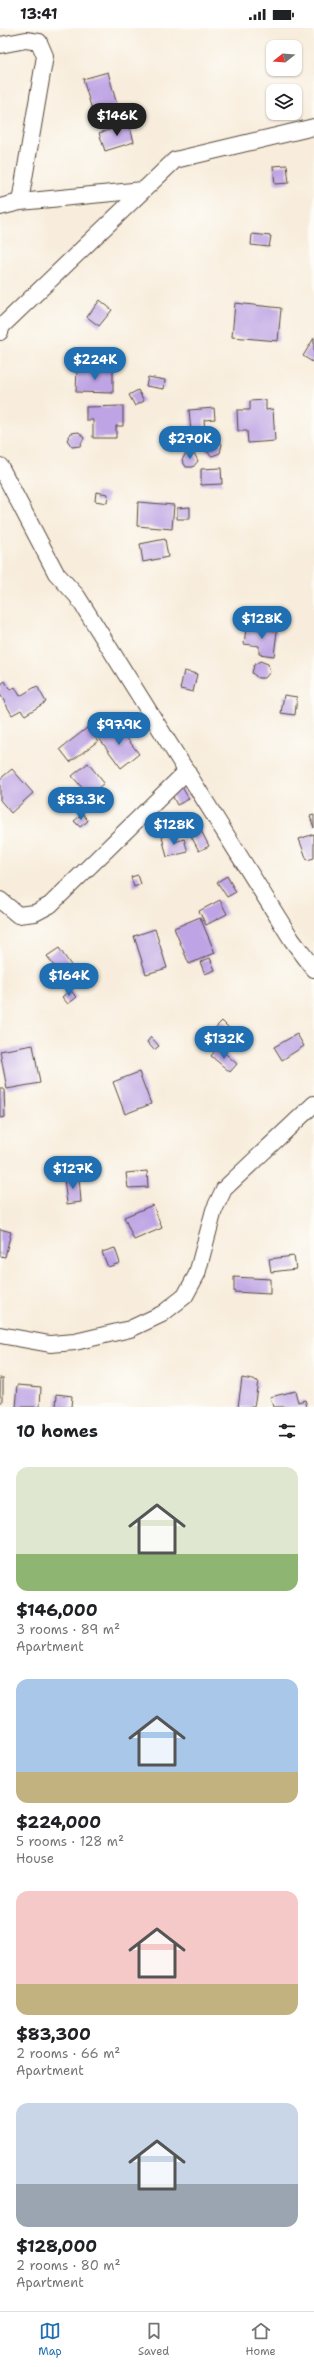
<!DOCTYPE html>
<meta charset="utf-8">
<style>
body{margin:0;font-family:"Shantell Sans",sans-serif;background:#f6f6f6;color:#202124;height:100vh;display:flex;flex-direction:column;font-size:15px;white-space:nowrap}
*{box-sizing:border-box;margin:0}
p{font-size:13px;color:#757577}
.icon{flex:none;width:22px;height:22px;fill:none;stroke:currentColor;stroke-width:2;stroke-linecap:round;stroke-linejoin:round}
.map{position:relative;height:1379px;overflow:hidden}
.panel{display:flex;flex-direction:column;background:#fff;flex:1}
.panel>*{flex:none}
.needle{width:26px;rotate:253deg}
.fabs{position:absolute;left:266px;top:12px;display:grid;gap:8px}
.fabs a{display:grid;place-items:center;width:36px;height:36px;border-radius:8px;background:#fff;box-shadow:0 1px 3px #0004;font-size:20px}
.price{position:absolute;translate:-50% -34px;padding:0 9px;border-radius:14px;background:#1f6fb2;color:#fff;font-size:13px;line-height:26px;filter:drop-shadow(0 1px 2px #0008)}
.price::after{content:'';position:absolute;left:50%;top:24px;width:12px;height:9px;margin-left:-6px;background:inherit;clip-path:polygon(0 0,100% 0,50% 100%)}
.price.selected{background:#222;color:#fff}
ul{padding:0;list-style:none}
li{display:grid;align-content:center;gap:8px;height:212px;padding:0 16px}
li span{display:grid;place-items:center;height:124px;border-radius:12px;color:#555}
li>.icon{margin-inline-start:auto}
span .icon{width:72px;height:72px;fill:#fffc;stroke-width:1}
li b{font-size:17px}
h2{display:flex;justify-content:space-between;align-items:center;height:48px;padding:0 16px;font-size:17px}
.status{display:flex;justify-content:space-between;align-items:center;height:28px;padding:0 20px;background:#fff;direction:ltr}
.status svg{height:11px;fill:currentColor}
.dock{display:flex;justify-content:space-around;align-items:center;height:56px;border-top:1px solid #e0e0e0;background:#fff;font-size:11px;color:#757577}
.dock a{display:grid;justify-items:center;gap:2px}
.dock .selected{color:#1f6fb2}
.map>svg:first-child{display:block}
.building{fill:#bea4e4}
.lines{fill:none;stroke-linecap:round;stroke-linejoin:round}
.minor-casing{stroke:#57473a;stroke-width:18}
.minor{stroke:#fff;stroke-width:16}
</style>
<div class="status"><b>13:41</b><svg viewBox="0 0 49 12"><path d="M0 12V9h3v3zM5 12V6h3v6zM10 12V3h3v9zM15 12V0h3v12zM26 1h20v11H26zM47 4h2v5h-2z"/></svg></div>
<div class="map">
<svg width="314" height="1379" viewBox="0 0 314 1379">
<rect width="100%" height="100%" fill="#fdfcf7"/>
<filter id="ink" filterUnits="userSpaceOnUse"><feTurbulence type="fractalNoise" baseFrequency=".025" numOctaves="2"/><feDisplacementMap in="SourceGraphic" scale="8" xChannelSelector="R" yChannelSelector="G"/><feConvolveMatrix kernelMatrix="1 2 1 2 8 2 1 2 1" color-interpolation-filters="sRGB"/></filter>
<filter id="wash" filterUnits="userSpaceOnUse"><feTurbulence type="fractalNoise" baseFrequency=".012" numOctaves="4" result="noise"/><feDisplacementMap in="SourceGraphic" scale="16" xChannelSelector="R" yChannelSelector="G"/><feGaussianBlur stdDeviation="0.9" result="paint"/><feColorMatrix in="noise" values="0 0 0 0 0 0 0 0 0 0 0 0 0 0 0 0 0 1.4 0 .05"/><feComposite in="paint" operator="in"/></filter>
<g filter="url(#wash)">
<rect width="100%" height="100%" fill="#f8eddc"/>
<g id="blocks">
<g class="building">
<path d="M108 44 117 77 92 82 83 51Z"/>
<path d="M129 96 134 114 105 123 99 105Z"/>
<path d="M287 137 289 155 275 156 273 138Z"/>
<path d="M252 206 271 208 269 219 251 217Z"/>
<path d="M100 272 112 282 99 298 87 289Z"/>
<path d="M235 275 281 280 278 313 232 309Z"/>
<path d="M314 310V335L303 328Z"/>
<path d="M77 340 113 341V365L76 364Z"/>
<path d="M148 349 165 352 164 361 146 358Z"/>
<path d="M138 362 144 373 135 378 129 367Z"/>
<path d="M266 372V382L273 381 275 413 248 415 247 403H238L237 382H250V373Z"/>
<path d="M123 378V398H116V410H93V392H86V379Z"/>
<path d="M214 380 215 391 204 392 205 403 191 404 189 382Z"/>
<path d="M79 404 84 410 80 418 72 419 67 412 71 405Z"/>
<path d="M215 410 222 416 220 425 212 428 205 422 206 413Z"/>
<path d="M186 425H194L198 433 193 439H186L182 432Z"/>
<path d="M221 440 222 456 201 457V441Z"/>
<path d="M96 464 108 466 107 475 95 473Z"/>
<path d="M138 474 174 477 172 501 137 498Z"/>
<path d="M190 479V491H177V480Z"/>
<path d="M165 511 168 529 143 534 140 516Z"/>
<path d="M246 600 277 603 274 628 259 626V618L244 616Z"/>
<path d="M260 633 268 636 270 644 265 650H258L252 645 254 637Z"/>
<path d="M184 643 197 646 193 664 180 661Z"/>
<path d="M5 653 10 662 15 659 20 668 37 658 46 674 25 687 21 682 12 687 0 666V657Z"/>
<path d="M284 667 297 669 295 687 281 685Z"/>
<path d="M117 697 139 726 121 740 99 710Z"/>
<path d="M87 700 98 713 70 734 60 721Z"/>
<path d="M88 735 104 755 89 768 72 748Z"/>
<path d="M12 741 33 765 11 785 0 772V751Z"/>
<path d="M182 759 189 771 177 777 171 765Z"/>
<path d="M83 786 88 793 80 799 74 793Z"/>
<path d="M314 787V800L310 788Z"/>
<path d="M194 789 209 818 199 823 184 795Z"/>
<path d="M173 805 175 814 184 811 188 824 167 829 162 809Z"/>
<path d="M314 806V830L307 832 299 811Z"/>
<path d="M138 847 141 856 134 859 131 849Z"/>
<path d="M227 848 236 864 227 869 217 854Z"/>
<path d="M220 872 227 886 206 897 199 883Z"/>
<path d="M200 889 215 925 189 936 174 900Z"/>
<path d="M155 901 167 940 146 946 134 908Z"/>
<path d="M59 920 77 946 65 954 47 928Z"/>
<path d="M210 930 215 942 205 946 200 934Z"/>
<path d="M70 962 77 969 68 976 62 969Z"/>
<path d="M222 993 231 1002 220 1014 210 1005Z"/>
<path d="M297 1006 304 1018 282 1032 274 1019Z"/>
<path d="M151 1009 159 1018 154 1022 147 1014Z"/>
<path d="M33 1017 40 1055 7 1061 0 1023Z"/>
<path d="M218 1019 237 1036 230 1044 211 1028Z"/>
<path d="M139 1044 151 1076 125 1086 113 1054Z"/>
<path d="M0 1061H4L5 1089 0 1090Z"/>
<path d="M147 1143 148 1159 128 1160 126 1145Z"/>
<path d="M79 1149 81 1174 67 1176 64 1150Z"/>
<path d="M153 1177 162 1200 134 1212 124 1189Z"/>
<path d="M0 1201 11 1204 5 1229 0 1228Z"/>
<path d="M115 1220 120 1235 108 1239 102 1224Z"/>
<path d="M294 1228 296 1241 271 1244 269 1231Z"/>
<path d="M234 1249 270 1251V1266L234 1264Z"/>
<rect x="0" y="1350" width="3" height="24"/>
<path d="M242 1350 258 1353 254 1379H238Z"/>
<path d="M18 1357 41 1359 40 1379H16Z"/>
<path d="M295 1363 298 1374 305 1372 307 1379H273L270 1369Z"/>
<path d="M57 1366 72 1368 71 1379H56Z"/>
</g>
</g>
</g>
<g filter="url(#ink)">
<use href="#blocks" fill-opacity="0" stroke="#57473a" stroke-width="1"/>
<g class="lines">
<g class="minor-casing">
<g id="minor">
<path d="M0 17 26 12 39 14 45 28 20 174"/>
<path d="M0 179 20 174 143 162"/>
<path d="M0 304 2 298 175 132 314 99"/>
<path d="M0 438 56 545 77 568 292 912 314 941"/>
<path d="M0 872 18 887 35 885 50 877 187 743"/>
<path d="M0 1307 50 1316 75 1314 130 1301 162 1286 185 1268 197 1246 214 1182 224 1161 314 1076"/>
</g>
</g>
<use href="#minor" class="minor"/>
</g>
</g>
</svg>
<div class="fabs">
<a><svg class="needle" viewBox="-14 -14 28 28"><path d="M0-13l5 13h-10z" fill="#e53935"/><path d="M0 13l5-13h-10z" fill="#757577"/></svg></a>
<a><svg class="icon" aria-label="layers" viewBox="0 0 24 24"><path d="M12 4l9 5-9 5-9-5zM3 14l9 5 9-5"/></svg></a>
</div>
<b class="price selected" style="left:117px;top:109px">$146K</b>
<b class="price" style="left:95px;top:353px">$224K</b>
<b class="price" style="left:190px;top:432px">$270K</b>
<b class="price" style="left:262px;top:612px">$128K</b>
<b class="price" style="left:119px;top:718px">$97.9K</b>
<b class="price" style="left:81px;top:793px">$83.3K</b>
<b class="price" style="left:174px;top:818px">$128K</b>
<b class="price" style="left:69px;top:969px">$164K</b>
<b class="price" style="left:224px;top:1032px">$132K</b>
<b class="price" style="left:73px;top:1162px">$127K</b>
</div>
<section class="panel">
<h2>10 homes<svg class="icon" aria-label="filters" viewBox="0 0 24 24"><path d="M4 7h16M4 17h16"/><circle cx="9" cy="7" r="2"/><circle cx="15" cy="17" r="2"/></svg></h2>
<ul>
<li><span style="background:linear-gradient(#dfe7d0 70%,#8fb573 0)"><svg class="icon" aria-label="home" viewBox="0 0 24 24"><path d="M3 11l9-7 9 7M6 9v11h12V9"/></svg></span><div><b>$146,000</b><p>3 rooms · 89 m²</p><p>Apartment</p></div></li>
<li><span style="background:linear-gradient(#a9c7e8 75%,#c2b280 0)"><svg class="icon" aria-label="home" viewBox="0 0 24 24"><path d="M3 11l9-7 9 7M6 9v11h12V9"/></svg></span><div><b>$224,000</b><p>5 rooms · 128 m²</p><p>House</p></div></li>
<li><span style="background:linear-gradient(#f6c9c9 75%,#c2b280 0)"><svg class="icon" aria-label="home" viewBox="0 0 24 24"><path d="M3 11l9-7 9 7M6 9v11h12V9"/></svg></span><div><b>$83,300</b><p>2 rooms · 66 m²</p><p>Apartment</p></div></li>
<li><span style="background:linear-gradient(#c9d6e8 65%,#9aa5b1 0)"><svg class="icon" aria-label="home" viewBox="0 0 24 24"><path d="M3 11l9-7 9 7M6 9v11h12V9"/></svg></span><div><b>$128,000</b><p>2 rooms · 80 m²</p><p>Apartment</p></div></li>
</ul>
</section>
<nav class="dock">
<a class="selected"><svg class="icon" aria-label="map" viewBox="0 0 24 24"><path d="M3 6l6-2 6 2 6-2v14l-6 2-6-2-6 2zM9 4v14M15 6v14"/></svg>Map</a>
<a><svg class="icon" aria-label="saved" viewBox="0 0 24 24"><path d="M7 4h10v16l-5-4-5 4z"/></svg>Saved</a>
<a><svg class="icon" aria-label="home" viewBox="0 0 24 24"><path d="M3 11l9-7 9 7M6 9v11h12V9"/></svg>Home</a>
</nav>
